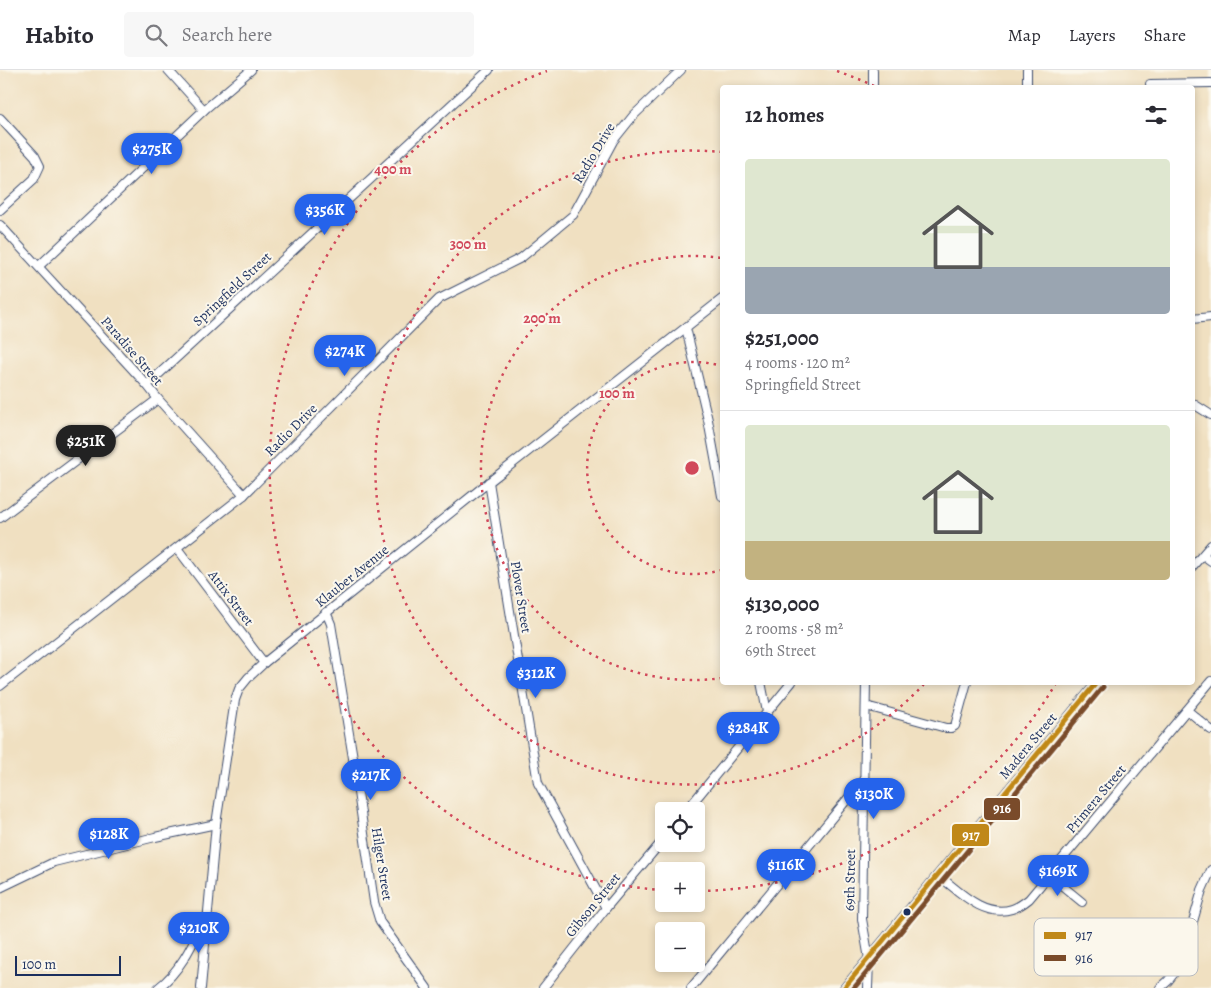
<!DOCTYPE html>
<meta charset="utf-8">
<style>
body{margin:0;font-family:Alegreya,serif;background:#f7f7f7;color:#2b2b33;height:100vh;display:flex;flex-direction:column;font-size:19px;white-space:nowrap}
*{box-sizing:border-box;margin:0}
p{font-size:16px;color:#7c7c81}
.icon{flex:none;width:28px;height:28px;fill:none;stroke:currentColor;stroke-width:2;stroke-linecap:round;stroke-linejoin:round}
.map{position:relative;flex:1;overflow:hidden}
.panel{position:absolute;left:720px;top:15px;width:475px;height:600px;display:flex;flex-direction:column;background:#fff;border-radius:5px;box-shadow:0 2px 8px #0003}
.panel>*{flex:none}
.controls{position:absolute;left:655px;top:732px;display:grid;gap:10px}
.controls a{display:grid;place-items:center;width:50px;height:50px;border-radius:5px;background:#fff;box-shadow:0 2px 8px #0003;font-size:25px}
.scale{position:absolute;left:15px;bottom:12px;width:106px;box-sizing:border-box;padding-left:5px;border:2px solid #1b2f5e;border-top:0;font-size:14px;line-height:18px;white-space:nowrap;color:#1b2f5e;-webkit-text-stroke:4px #fbf7ec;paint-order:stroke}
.price{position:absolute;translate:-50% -42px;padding:0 11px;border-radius:18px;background:#2563eb;color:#fff;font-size:16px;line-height:32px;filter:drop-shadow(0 1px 2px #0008)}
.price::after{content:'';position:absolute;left:50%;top:30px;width:15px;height:11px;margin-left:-8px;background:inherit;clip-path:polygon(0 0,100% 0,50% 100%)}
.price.active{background:#222;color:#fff}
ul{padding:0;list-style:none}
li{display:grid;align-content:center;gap:10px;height:265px;padding:0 25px}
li+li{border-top:1px solid #e1e1e2}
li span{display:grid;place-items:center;height:155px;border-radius:5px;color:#555}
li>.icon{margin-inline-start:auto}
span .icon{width:90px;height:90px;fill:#fffc;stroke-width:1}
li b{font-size:21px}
h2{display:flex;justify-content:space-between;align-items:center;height:60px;padding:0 25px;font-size:21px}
header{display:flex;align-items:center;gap:30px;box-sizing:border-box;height:70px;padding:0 25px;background:#fff;border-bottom:1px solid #e1e1e2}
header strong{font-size:24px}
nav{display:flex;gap:28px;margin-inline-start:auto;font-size:18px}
.search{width:350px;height:45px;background:#f7f7f7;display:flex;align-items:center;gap:12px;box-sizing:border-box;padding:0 18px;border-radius:5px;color:#7c7c81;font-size:19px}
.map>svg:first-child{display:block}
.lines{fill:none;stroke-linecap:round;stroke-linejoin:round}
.minor-casing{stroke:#3b4a6d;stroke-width:10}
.minor{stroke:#fff;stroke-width:8}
.bus-1-casing{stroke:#fbf7ec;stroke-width:9}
.bus-2-casing{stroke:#fbf7ec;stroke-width:9}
.bus-1{stroke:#c08818;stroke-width:5}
.bus-2{stroke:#7a4b2a;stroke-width:5}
.ring{fill:none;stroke:#d1495b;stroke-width:2.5;stroke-dasharray:2.5 5}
.bus-dot{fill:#1b2f5e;stroke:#fbf7ec;stroke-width:2}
.labels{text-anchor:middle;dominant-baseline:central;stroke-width:4;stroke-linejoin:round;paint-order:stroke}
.street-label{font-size:14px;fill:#1b2f5e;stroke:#fbf7ec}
.key{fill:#fbf7ec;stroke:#b8bbc1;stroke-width:1}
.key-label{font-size:14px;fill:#1b2f5e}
.centre{fill:#d1495b;stroke:#fbf7ec;stroke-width:2.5}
.ring-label{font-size:15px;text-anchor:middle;font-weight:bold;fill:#d1495b;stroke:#fbf7ec;stroke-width:4;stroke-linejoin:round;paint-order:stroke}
.line-badge{stroke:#fbf7ec;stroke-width:2}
.badge-label{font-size:14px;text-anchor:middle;font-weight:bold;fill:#fff}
</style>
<header>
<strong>Habito</strong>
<div class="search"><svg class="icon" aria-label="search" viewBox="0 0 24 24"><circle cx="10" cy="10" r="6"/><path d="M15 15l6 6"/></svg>Search here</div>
<nav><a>Map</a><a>Layers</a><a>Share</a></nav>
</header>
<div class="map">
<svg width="1211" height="918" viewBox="0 0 1211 918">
<rect width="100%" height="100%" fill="#fbf7ec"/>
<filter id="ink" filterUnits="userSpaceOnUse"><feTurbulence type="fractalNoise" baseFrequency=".02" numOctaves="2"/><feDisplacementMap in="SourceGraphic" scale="10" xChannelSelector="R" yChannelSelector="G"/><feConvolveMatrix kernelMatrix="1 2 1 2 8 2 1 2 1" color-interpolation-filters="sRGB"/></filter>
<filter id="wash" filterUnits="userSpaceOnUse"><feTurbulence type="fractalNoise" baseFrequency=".0096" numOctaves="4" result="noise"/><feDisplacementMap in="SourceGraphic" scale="20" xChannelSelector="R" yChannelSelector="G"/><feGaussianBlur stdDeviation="1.12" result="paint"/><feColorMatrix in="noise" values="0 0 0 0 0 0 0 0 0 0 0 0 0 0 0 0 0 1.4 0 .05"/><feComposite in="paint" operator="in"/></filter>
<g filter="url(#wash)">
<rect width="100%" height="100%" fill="#f0e0c1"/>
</g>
<g filter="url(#ink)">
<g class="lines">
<g class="minor-casing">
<g id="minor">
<path d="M168 0 204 40"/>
<path d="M1150 14 1211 13"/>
<path d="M873 18V0"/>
<path d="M1027 18V0"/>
<path d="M0 48 35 86 40 96 34 109 0 140"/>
<path d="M0 155 147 315 158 329 244 425"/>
<path d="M39 196 204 40 251 0"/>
<path d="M1192 249 1211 247"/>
<path d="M686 258 708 350 722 426"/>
<path d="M147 315 489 0"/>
<path d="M1192 333 1211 345"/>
<path d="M489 412 538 713 606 838"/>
<path d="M0 448 158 329"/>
<path d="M177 478 264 593"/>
<path d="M1203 485 1211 491"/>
<path d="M1192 497 1211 475"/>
<path d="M326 542 331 554 353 688 374 832 380 852 427 918"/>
<path d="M761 612 767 642"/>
<path d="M866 612 862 849 869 889 868 918"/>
<path d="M0 616 244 425 439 229 521 188 573 145 613 71 633 46 681 0"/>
<path d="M866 636 946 658H951L955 656 967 612"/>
<path d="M1187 640 1211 660"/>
<path d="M686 741 792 612"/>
<path d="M938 805C959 821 983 848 1012 839 1018 837 1024 833 1029 829L1211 611"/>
<path d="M1049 805 1082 832"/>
<path d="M0 818 54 792 155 767 216 754"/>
<path d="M158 918C181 901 193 873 205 848"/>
<path d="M201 918 216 754 235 630 239 619 248 608 264 593 489 412 722 229"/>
<path d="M543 918 606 838 664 769"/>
<path d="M691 918 864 709"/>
<path d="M844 918 1097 612"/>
<path d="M1160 918 1168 911 1181 894 1202 820 1211 800"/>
</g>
</g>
<use href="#minor" class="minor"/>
<g class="bus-1-casing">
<path id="bus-1" d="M844 918 1097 612"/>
</g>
<g class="bus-2-casing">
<path id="bus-2" d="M854 918 1103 617"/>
</g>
<use href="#bus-1" class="bus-1"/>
<use href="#bus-2" class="bus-2"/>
</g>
</g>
<g class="ring">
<path d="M722 500A106 106 0 1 1 722 296"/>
<path d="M722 608A212 212 0 1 1 722 188"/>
<path d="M924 614A317 317 0 1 1 722 82"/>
<path d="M1056 613A423 423 0 0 1 699 821M662 820A423 423 0 0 1 547 1M837 1A423 423 0 0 1 874 16"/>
</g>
<circle class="bus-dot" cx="907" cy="842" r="4.5"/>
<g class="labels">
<g class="street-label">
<text transform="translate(594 83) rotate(-59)">Radio Drive</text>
<text transform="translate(232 219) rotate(-43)">Springfield Street</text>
<text transform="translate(132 281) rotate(49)">Paradise Street</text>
<text transform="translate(291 360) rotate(-45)">Radio Drive</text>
<text transform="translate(352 506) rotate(-39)">Klauber Avenue</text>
<text transform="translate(521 527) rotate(81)">Plover Street</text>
<text transform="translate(231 528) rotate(53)">Attix Street</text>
<text transform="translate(1028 676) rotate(-50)">Madera Street</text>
<text transform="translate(1096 729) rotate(-50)">Primera Street</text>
<text transform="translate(382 794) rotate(81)">Hilger Street</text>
<text transform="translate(850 810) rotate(-89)">69th Street</text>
<text transform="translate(593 835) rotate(-51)">Gibson Street</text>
</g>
</g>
<rect x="1034" y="848" width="164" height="58" rx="8" class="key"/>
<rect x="1044" y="862" width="22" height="7" fill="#c08818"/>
<rect x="1044" y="885" width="22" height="6" fill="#7a4b2a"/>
<g class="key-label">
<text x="1075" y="870">917</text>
<text x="1075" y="893">916</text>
</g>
<circle cx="692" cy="398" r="8" class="centre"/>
<g class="ring-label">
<text x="393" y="104">400 m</text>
<text x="468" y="179">300 m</text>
<text x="542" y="253">200 m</text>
<text x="617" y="328">100 m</text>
</g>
<g class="line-badge">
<rect x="983" y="727" width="38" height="24" rx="5" fill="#7a4b2a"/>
<rect x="951" y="753" width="39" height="24" rx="5" fill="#c08818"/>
</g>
<g class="badge-label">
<text x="1002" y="743">916</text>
<text x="971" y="770">917</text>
</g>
</svg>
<div class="controls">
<a><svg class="icon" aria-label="locate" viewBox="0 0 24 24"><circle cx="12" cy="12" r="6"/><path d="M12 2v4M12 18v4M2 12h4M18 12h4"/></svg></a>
<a>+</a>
<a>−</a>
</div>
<div class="scale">100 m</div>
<b class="price" style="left:152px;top:105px">$275K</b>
<b class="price" style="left:325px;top:166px">$356K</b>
<b class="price" style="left:345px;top:307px">$274K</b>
<b class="price active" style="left:86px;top:397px">$251K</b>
<b class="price" style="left:536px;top:629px">$312K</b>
<b class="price" style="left:748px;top:684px">$284K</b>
<b class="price" style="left:371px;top:731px">$217K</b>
<b class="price" style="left:874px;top:750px">$130K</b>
<b class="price" style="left:109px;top:790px">$128K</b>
<b class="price" style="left:786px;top:821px">$116K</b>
<b class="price" style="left:1058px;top:827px">$169K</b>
<b class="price" style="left:199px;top:884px">$210K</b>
<section class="panel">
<h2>12 homes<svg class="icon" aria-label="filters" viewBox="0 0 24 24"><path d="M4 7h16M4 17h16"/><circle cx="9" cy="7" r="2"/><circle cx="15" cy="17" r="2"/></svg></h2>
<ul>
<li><span style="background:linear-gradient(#dfe7d0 70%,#9aa5b1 0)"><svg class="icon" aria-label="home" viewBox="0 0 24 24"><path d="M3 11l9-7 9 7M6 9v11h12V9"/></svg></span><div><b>$251,000</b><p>4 rooms · 120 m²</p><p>Springfield Street</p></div></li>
<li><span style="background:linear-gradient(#dfe7d0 75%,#c2b280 0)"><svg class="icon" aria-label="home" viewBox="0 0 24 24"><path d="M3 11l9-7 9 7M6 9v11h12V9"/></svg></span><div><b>$130,000</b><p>2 rooms · 58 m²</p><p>69th Street</p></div></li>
</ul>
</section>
</div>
